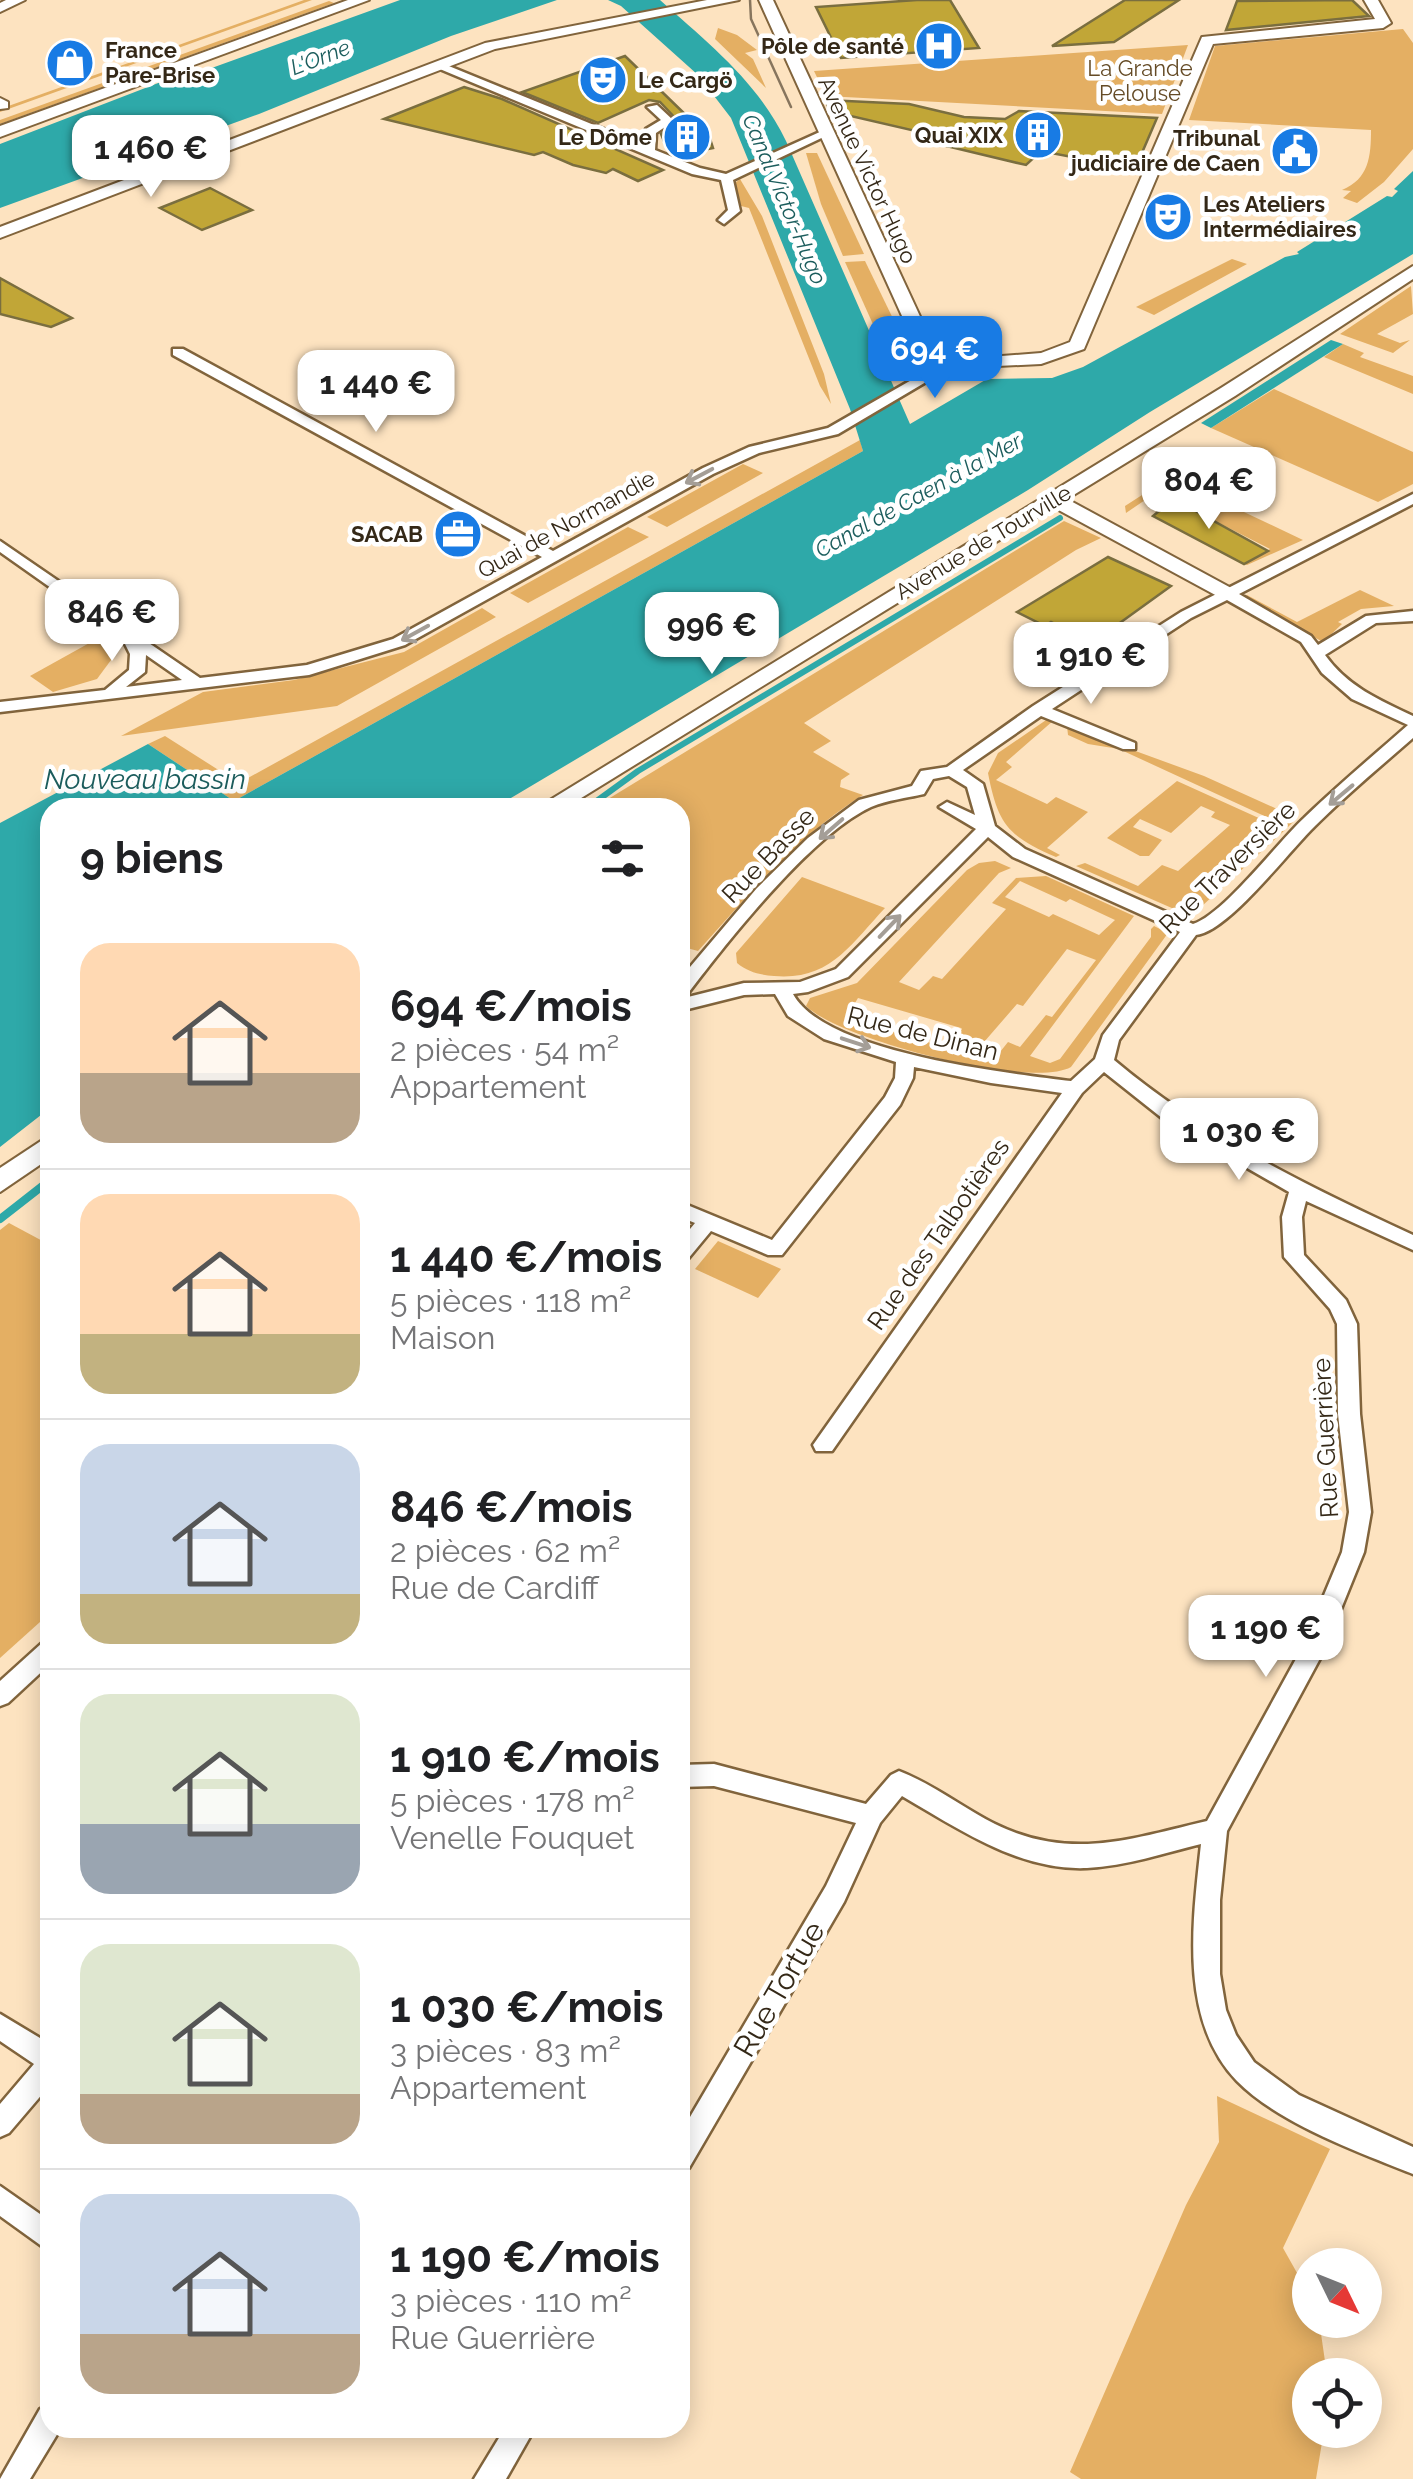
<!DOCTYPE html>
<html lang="fr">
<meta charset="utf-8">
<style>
body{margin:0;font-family:Raleway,sans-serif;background:#f6f6f6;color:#202124;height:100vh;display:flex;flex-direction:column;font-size:38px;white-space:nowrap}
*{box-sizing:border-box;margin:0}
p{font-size:32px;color:#757577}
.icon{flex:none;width:55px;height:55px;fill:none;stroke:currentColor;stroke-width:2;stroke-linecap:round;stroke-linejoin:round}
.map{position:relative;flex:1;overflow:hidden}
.drawer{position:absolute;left:40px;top:798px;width:650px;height:1640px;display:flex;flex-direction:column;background:#fff;border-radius:30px;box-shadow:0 5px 25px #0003}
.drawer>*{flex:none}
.needle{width:65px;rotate:133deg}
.tools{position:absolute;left:1292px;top:2248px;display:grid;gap:20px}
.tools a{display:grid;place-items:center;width:90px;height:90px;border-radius:50%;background:#fff;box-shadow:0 5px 25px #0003;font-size:50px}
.price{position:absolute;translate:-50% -85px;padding:0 22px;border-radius:20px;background:#fff;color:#222;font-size:32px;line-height:65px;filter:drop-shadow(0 2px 5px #0008)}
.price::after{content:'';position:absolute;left:50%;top:60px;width:30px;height:22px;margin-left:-15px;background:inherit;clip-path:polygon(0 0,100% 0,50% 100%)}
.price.selected{background:#187be4;color:#fff}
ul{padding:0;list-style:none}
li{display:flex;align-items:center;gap:30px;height:250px;padding:0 40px}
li+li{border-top:2px solid #e0e0e0}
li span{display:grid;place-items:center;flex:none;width:280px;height:200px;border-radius:30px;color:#555}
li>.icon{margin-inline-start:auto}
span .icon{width:120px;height:120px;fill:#fffc;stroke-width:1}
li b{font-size:42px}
h2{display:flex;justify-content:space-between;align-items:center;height:120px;padding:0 40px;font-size:42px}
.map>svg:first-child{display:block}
.green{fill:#e4af63;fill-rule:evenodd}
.water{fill:#2ea9a9}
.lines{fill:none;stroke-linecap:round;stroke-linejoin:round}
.stream-far1{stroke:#2ea9a9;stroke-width:6}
.stream{stroke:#2ea9a9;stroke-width:8}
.building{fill:#c1a637;stroke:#7a6e3f;stroke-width:2.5}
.street-casing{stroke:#81643c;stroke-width:5}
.secondary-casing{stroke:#81643c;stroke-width:4}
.street{fill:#fff;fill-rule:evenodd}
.secondary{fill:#fff;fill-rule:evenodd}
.tram{stroke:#87755d;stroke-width:2.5}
.oneway{stroke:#a49e97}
.labels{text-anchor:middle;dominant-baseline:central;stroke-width:9;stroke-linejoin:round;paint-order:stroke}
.far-poi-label{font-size:22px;font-weight:bold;fill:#342817;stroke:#fff;text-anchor:end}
.far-water-label{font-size:22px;font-style:italic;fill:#1c5d5d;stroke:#fff}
.far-park-label{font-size:22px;fill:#654b26;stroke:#fff}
.far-street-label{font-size:22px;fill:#342817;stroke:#fff}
.street-label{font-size:25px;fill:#342817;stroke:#fff}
.water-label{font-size:28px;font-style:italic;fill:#1c5d5d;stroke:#fff}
.near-street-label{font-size:30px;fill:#342817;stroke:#fff}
</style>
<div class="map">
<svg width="1413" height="2479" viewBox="0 0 1413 2479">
<rect width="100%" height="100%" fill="#fde3c0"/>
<g class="green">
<path d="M304 0H312L0 112V109Z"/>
<path d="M329 1 334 3 0 124V120Z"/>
<path d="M718 28 737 35 757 50 745 53 753 59 766 88 715 39Z"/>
<path d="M1403 29 1413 43V149L1384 182 1357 203 1343 198 1351 191 1342 190C1369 179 1371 156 1371 130L1189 120 1215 46Z"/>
<path d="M1188 45 1162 114 826 96 814 71Z"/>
<path d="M806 153H817L864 254 843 256 821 204Z"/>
<path d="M740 179 762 216 824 374 831 404 820 386 749 208 741 206 735 183Z"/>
<path d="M1232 259 1247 264 1154 315 1136 307Z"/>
<path d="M865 261 918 370 906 381 876 331 845 262Z"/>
<path d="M1411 286 1413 314 1377 334 1400 343 1410 340 1393 353 1340 334Z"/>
<path d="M1343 344 1364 353 1360 357 1413 376V394L1324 357Z"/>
<path d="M1274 389 1413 452V484L1378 502 1211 428Z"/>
<path d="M860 440 863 451 234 801 148 744 165 736 239 783Z"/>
<path d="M743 464 763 473 667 527 647 517Z"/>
<path d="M1170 477 1303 540 1247 565 1244 564 1270 549 1170 498 1162 504 1148 498 1126 513 1125 506Z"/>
<path d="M1064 521 1101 538 1076 550 804 723 831 741 813 752 850 774 841 780 840 787 863 795C797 836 750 894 698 951L687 948 680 951V808L595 807Z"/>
<path d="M628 527 649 537 528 603 510 593Z"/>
<path d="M1360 590 1394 606 1361 609 1338 622 1342 624 1323 642 1243 598 1247 595 1297 622Z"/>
<path d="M482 608 496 617 337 706 121 736 203 692 294 680 404 652Z"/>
<path d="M102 636 113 646 114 656 97 679 53 692 30 676Z"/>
<path d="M1049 718 1054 720 1006 762 1012 767 996 780 1047 804 1056 797 1088 812 1047 848 1060 855 1056 857C1008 836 998 825 988 773L998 753Z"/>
<path d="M1067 726 1204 776 1297 818 1288 827 1119 749 1088 744 1068 735Z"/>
<path d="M1177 781 1285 830 1202 906 1191 911 1174 909 1076 866 1085 863 1138 886 1162 865 1178 871 1230 825 1211 817 1215 812 1201 806 1171 833 1140 819 1133 827 1162 840 1149 856H1140L1107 838Z"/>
<path d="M995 861 1011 868 999 873 899 982 919 990 933 976 942 979 1006 909 992 903 1016 878 1046 876 1134 916 1030 1056 1050 1063 1060 1059 1151 937V929L1154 926 1168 933 1071 1067C1030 1090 839 1039 806 1006L810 998 857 983 967 870 979 863ZM1020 881 1066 902 1070 899 1115 920 1099 935 1053 914 1049 917 1005 897ZM1067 949 1096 960 1052 1017 1046 1015 1020 1047 1008 1042 996 1057 978 1049 1017 1004 1023 1006ZM858 998 961 1028 962 1029 951 1049 846 1018Z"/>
<path d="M802 877 885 908C851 944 830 981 774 976 760 975 748 972 737 963L736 953Z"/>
<path d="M9 1223 50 1245V1613L0 1658V1230Z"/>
<path d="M718 1241 781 1269 758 1298 695 1269Z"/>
<path d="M1217 2096 1330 2149 1283 2248 1310 2296V2320H1319L1327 2375H1310V2430H1324L1316 2479H1081L1070 2472 1186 2205 1219 2142Z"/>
</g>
<g class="water">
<path d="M400 0H557L451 36 259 114 0 208V144L179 75 184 78Z"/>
<path d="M608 0H660C708 43 758 82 786 141L910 424 987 379 1052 378 1083 367 1285 257 1299 254 1297 252 1387 196 1392 197 1398 191 1394 189 1413 171V254L1150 412 1028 490 496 807 50 808V1108L0 1147V823L148 744 234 801 863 451 850 409 731 118 698 75 621 6Z"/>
<path d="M1331 340 1343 344 1211 428 1201 423Z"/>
</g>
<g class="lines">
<path class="stream-far1" d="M587 808 638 771 1060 518"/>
<path class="stream" d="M0 1219 50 1180"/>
</g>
<g class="building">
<path d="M917 0H950L979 48 841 58 816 7Z"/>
<path d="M1125 0H1179L1114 42 1052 46Z"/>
<path d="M1237 1 1352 0 1369 16 1226 30Z"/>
<path d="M625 56 692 121 705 123 713 148 678 155 668 151 661 134 678 121 660 102 649 100 598 123 522 92Z"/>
<path d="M464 87 502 99 663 170 638 181 613 169 606 173 573 165 543 152 534 155 384 119Z"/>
<path d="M826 100 909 104 964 117 1005 119 1019 111 1157 118 1135 169 1041 151 1026 165 921 140 929 134 829 111Z"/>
<path d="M210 188 252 210 202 230 160 208Z"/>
<path d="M0 278 72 318 51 327 0 314Z"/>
<path d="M1171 501 1183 504 1268 551 1244 564 1153 516Z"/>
<path d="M1108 557 1171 586 1092 643 1051 622 1045 626 1017 612Z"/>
</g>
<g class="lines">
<g class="street-casing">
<g id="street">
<path d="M439 62 643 145 646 129 661 120 647 107 657 105 674 121 656 133 655 150 700 168 726 174 822 131 832 133 733 180 740 211 724 224 718 220 728 210 721 180 692 174 435 67 433 65Z"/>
<path d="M173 349H183L553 551 703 468 749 447 828 428 941 363 953 366 838 434 759 453 713 474 405 645 309 675 0 712V702L105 690 129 670 130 654 122 638 0 552V541L200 678 307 665 393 639 542 557 173 355ZM146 655 182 680 126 687 145 672Z"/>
<path d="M1413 494V504L1239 594 1311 636 1318 645 1366 616 1413 611V621L1376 623 1325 655C1347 686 1379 700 1413 716V738C1380 767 1346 795 1315 826 1289 851 1228 932 1196 935L1119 1040 1114 1060C1204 1136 1307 1186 1413 1235V1250L1306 1201 1302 1217 1304 1255 1346 1300 1357 1324 1360 1414 1371 1512 1364 1552 1324 1651 1227 1831 1220 1900V1974L1226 2010 1236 2035 1254 2062 1299 2095 1413 2147V2174C1358 2152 1278 2123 1237 2081 1178 2020 1193 1919 1201 1844 1164 1853 1126 1866 1087 1868 1019 1871 959 1829 902 1796L880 1823 844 1902 689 2168 680 2172V2134L826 1886 856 1823 714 1786 680 1787V1765L714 1764 866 1804 891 1775 899 1771C933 1784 963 1808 995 1824 1071 1861 1130 1839 1207 1821L1302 1648 1342 1552 1349 1512 1338 1414 1337 1324 1330 1309 1284 1257 1282 1217 1289 1192 1167 1122 1104 1072 1082 1093 832 1451H816L813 1445 1062 1093 991 1083 914 1067 913 1078 900 1105 782 1255H768L711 1231 687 1260 680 1262V1241L695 1223 680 1217V1202L772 1240 885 1097 895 1078 896 1062 824 1039 788 1016 775 994 744 995 680 1011V999L744 983 800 982 836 969 976 829 939 807 947 802 975 815 967 787 949 776 933 779 924 794C906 798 888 800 871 807 812 834 726 943 686 996L680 998V979L690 967 757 888 808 838 859 800 912 786 921 771 947 767 1033 706 1181 612ZM1227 600 1301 642 1322 673 1352 699 1408 725C1373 756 1337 786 1304 818 1278 842 1223 915 1193 924L1025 849 995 826 983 784 963 770 1041 716 1123 749H1135V743L1052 709 1191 618ZM988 837 1013 857 1180 932 1103 1035 1095 1059 1071 1081C1007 1073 825 1053 793 994L808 992 848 977Z"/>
<path d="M50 1640V1664L8 1703 0 1706V1681L42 1643Z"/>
<path d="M0 2014 50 2044V2085L9 2133 0 2137V2104L34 2064 0 2041Z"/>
<path d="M0 2186 50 2221V2252L0 2216Z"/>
<path d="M50 2405V2428H61L30 2479H0L40 2409Z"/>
<path d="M505 2428H535L506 2479H474Z"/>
</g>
</g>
<g class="secondary-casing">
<g id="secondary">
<path d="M6 0H25L0 12V3Z"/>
<path d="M348 0H369L0 137V126Z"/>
<path d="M707 0H739L495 49 0 238V227L485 43Z"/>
<path d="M759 0H773L924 325 947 348 949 352 945 357 949 360 1041 353 1070 342 1202 37 1375 19 1364 0H1378L1391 23 1383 28 1213 44 1084 349 1041 364 976 367 953 372 931 367 926 356 929 351 907 327Z"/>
<path d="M0 98 8 102V108L0 109Z"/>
<path d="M1413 266V279L1235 396 1067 499 1233 589 1236 593 1233 597H1219L1053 507 565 808H537L1221 388Z"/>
<path d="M50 1135V1158L0 1192V1168Z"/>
</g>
</g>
<use href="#street" class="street"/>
<use href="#secondary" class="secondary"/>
<path class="tram" d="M750 0 751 19 791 107"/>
</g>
<defs><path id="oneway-shaft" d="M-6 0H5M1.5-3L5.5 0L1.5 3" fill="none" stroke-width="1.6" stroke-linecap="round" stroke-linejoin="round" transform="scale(2.5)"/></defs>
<g class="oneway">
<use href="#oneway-shaft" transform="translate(699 476) rotate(152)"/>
<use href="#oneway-shaft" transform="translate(415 633) rotate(151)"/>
<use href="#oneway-shaft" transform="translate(1341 795) rotate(140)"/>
<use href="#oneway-shaft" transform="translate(831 829) rotate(139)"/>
<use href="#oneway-shaft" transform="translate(890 926) rotate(-46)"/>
<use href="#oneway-shaft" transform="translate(856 1043) rotate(18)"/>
</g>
<defs>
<g id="hospital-disc" transform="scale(2.5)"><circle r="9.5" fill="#187be4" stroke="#fff"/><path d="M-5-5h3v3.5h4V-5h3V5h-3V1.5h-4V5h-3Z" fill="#fff"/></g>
<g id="shop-disc" transform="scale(2.5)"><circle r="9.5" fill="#187be4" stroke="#fff"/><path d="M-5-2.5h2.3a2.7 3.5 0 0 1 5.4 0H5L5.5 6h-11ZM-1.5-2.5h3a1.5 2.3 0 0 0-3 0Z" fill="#fff"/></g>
<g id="theatre-disc" transform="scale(2.5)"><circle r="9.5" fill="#187be4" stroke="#fff"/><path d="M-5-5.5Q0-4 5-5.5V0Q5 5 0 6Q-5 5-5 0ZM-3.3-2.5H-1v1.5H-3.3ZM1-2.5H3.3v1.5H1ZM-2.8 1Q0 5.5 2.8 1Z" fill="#fff"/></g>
<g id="building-disc" transform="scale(2.5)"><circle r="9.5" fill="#187be4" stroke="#fff"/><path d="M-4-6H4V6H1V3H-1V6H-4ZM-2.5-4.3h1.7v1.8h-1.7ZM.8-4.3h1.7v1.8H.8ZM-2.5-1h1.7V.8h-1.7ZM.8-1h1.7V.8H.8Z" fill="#fff"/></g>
<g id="civic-disc" transform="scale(2.5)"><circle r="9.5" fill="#187be4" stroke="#fff"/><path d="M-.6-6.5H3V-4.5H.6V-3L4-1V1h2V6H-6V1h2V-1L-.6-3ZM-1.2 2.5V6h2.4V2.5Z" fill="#fff"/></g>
<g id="office-disc" transform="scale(2.5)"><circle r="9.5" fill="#187be4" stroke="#fff"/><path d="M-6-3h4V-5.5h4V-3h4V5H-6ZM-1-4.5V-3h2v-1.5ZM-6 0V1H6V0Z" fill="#fff"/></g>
</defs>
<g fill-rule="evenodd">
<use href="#hospital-disc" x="939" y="46"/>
<use href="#shop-disc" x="70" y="63"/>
<use href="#theatre-disc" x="603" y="80"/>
<use href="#building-disc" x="1038" y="135"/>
<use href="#building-disc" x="687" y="137"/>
<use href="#civic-disc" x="1295" y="151"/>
<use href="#theatre-disc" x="1168" y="217"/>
<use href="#office-disc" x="458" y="534"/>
</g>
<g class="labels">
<g class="far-poi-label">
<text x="904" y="46">Pôle de santé</text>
<text x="105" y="50" text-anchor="start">France<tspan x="105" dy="25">Pare-Brise</tspan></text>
<text x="638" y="80" text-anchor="start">Le Cargö</text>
<text x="1003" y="135">Quai XIX</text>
<text x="652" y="137">Le Dôme</text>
<text x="1260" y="138">Tribunal<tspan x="1260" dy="25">judiciaire de Caen</tspan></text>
<text x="1203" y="204" text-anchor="start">Les Ateliers<tspan x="1203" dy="25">Intermédiaires</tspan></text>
<text x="423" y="534">SACAB</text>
</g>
<g class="far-water-label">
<text transform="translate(320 57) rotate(-21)">L'Orne</text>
<text transform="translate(785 199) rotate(67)">Canal Victor-Hugo</text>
<text transform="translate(918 495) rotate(-29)">Canal de Caen à la Mer</text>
</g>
<g class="far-park-label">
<text x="1140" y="68">La Grande<tspan x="1140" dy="25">Pelouse</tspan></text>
</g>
<g class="far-street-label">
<text transform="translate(868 170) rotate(65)">Avenue Victor Hugo</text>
<text transform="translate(566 524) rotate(-29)">Quai de Normandie</text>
<text transform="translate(983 542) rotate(-31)">Avenue de Tourville</text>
</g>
<g class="street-label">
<text transform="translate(768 855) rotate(-46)">Rue Basse</text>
<text transform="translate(1227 867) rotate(-44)">Rue Traversière</text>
<text transform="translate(923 1033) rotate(14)">Rue de Dinan</text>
<text transform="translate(938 1234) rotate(-55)">Rue des Talbotières</text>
<text transform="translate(1325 1438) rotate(-93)">Rue Guerrière</text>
</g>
<g class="water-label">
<text x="145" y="779">Nouveau bassin</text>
</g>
<g class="near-street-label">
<text transform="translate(779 1989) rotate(-60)">Rue Tortue</text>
</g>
</g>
</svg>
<div class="tools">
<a><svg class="needle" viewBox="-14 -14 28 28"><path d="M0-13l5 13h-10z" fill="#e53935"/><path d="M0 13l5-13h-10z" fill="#757577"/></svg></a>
<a><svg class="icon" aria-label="locate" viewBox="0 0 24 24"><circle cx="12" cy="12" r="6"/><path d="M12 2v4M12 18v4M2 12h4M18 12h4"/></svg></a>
</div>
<b class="price" style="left:151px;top:200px">1 460 €</b>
<b class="price selected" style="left:935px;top:401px">694 €</b>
<b class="price" style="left:376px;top:435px">1 440 €</b>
<b class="price" style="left:1209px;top:532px">804 €</b>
<b class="price" style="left:112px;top:664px">846 €</b>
<b class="price" style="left:712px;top:677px">996 €</b>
<b class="price" style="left:1091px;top:707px">1 910 €</b>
<b class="price" style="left:1239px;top:1183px">1 030 €</b>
<b class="price" style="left:1266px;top:1680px">1 190 €</b>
<section class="drawer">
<h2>9 biens<svg class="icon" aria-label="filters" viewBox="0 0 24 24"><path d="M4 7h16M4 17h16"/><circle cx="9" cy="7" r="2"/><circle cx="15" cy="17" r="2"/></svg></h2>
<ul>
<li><span style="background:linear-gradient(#ffd9b3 65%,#b9a48a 0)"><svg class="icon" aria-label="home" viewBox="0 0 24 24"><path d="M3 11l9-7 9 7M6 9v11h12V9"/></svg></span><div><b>694 €/mois</b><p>2 pièces · 54 m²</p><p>Appartement</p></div></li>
<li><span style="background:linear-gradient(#ffd9b3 70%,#c2b280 0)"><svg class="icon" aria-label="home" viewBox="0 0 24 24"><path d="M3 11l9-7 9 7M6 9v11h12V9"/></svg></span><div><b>1 440 €/mois</b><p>5 pièces · 118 m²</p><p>Maison</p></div></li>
<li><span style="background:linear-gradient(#c9d6e8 75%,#c2b280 0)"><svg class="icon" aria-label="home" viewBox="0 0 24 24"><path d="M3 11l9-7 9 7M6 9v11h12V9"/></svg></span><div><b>846 €/mois</b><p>2 pièces · 62 m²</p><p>Rue de Cardiff</p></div></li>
<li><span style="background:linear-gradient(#dfe7d0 65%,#9aa5b1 0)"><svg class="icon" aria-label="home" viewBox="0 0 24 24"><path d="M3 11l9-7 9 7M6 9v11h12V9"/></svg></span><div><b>1 910 €/mois</b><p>5 pièces · 178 m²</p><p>Venelle Fouquet</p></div></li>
<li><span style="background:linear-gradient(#dfe7d0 75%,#b9a48a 0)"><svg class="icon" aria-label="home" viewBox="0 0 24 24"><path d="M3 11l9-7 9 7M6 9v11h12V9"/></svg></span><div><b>1 030 €/mois</b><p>3 pièces · 83 m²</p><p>Appartement</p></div></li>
<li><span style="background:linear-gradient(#c9d6e8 70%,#b9a48a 0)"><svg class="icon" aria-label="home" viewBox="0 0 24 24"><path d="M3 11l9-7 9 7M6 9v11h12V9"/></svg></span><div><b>1 190 €/mois</b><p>3 pièces · 110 m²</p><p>Rue Guerrière</p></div></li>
</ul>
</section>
</div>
